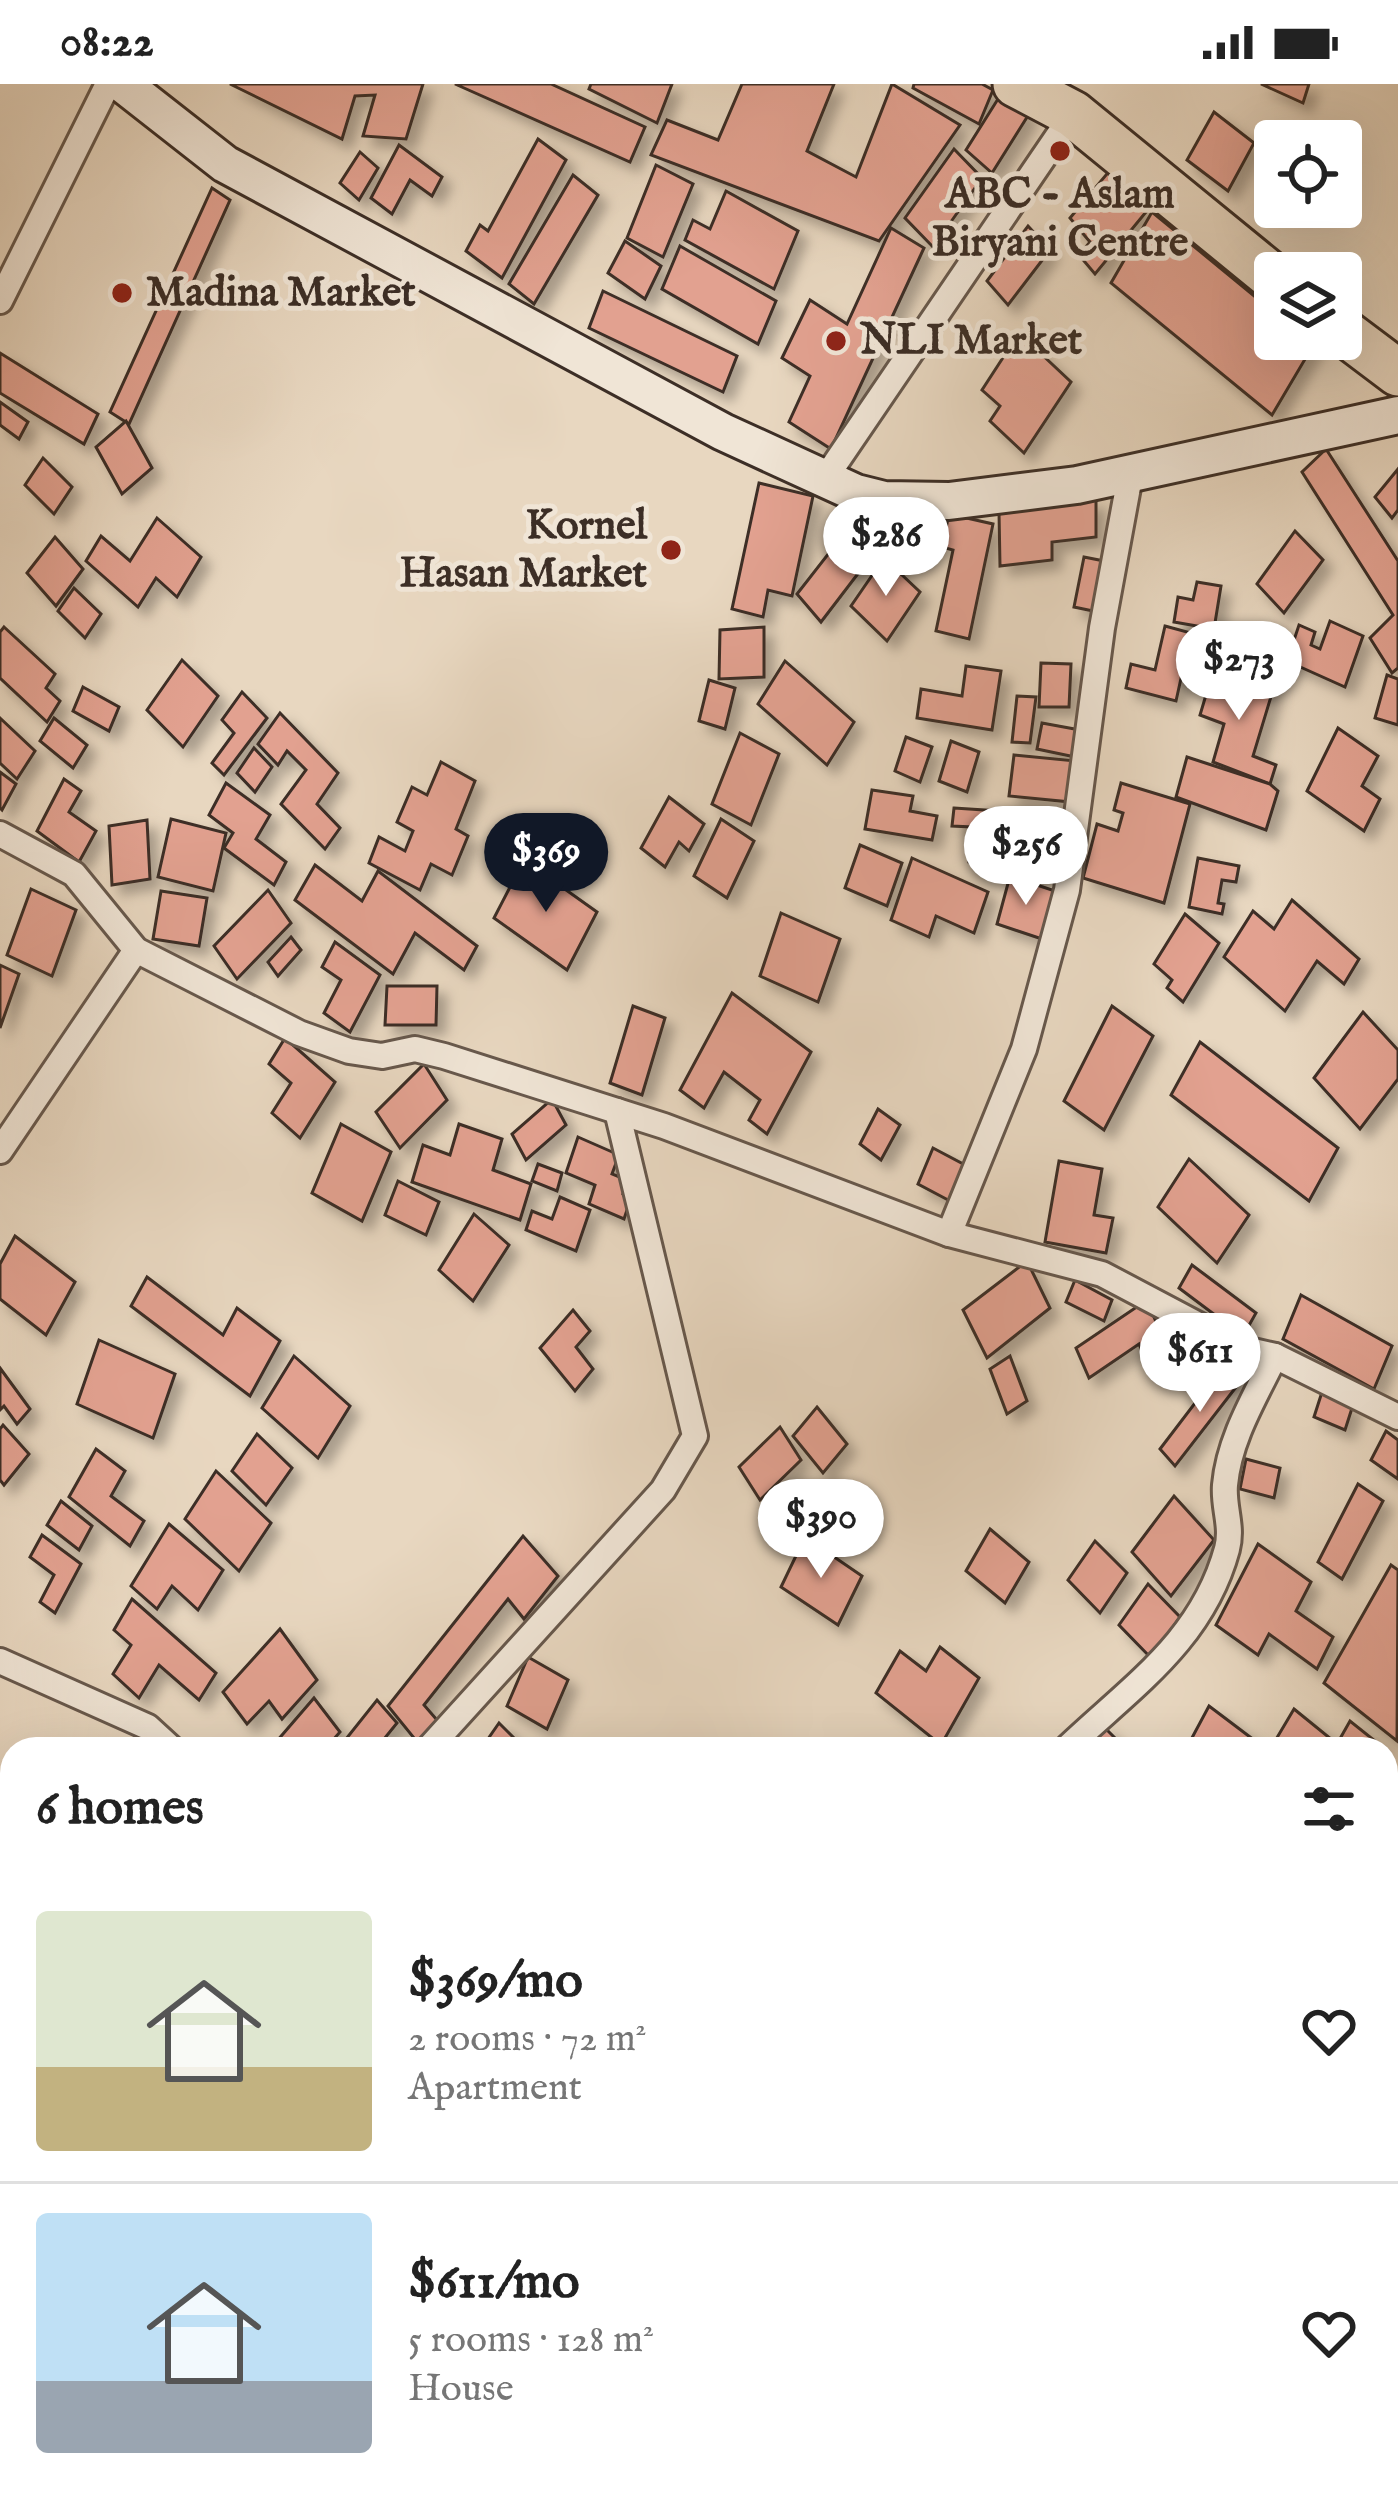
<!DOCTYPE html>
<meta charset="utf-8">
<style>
body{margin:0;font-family:"IM FELL English",serif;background:#f6f6f6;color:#222;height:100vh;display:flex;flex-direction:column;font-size:45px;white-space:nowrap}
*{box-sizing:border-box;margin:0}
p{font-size:39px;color:#767676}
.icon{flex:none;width:66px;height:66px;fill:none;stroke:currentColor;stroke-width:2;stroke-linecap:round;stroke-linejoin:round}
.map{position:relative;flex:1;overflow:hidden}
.details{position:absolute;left:0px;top:1653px;width:1398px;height:771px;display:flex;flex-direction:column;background:#fff;border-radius:36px 36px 0 0;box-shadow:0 12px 48px #0002}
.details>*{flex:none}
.controls{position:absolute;left:1254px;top:36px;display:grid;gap:24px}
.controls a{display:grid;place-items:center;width:108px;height:108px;border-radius:12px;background:#fff;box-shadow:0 12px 48px #0002;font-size:60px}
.price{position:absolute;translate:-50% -102px;padding:0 27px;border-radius:42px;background:#fff;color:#222;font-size:39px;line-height:78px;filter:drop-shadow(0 3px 6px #0008)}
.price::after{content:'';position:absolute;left:50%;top:72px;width:36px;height:27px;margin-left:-18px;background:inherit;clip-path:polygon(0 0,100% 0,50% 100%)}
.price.on{background:#111827;color:#fff}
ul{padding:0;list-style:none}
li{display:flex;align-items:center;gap:36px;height:300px;padding:0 36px}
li+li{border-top:3px solid #e0e0e0}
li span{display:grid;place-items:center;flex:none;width:336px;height:240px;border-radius:12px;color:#555}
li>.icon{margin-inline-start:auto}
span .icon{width:144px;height:144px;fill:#fffc;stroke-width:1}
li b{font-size:51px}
h2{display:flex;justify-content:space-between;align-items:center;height:144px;padding:0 36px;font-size:51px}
.status{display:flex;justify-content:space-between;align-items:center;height:84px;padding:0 60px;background:#fff;direction:ltr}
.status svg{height:33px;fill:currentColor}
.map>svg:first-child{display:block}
.building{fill:#e2a190;stroke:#3c2e26;stroke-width:3;filter:url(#shadow)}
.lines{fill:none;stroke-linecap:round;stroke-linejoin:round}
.street-casing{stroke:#67584c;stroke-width:30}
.secondary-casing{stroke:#3c2e26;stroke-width:42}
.highway-casing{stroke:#3c2e26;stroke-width:51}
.street{stroke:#f0e5d6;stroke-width:24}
.secondary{stroke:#f0e5d6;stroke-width:36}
.highway{stroke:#e8d7c0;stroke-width:45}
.poi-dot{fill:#8f2418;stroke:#f0e5d6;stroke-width:4.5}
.labels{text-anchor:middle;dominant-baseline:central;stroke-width:10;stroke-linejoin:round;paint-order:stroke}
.poi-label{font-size:42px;font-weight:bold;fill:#3c2e26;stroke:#f0e5d6;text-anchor:start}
</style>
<div class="status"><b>08:22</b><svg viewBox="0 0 49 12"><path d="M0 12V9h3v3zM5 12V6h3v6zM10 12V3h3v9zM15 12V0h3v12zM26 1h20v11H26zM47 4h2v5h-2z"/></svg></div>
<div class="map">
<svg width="1398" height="2422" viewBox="0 0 1398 2422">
<defs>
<filter id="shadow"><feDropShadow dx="9" dy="9" stdDeviation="6" flood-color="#0004"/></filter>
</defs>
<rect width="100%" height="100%" fill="#e8d7c0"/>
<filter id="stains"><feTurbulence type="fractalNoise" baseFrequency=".00167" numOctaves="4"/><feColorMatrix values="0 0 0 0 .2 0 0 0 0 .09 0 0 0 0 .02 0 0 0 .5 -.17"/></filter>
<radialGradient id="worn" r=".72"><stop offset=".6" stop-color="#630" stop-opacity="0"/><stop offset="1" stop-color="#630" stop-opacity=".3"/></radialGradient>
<g class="building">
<path d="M230 0H423L406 55 363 52 375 11 355 12 342 55Z"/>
<path d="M455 0H551L645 43 630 78Z"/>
<path d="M591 0H672L657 39 589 5Z"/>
<path d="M742 0H834L807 67 856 93 892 0 960 41 879 157 651 71 667 36 718 56Z"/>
<path d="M914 0H982L993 6 979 40 913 4Z"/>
<path d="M1261 0H1309L1303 19Z"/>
<path d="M1003 7 1029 30 992 89 966 66Z"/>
<path d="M1214 28 1254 59 1228 107 1187 76Z"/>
<path d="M538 55 566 76 502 194 466 167 480 141 488 147Z"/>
<path d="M399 61 442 93 432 112 410 96 392 130 371 114Z"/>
<path d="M954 65 982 94 933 163 905 134Z"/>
<path d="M360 68 378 84 359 116 340 99Z"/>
<path d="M656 81 693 100 663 173 627 154Z"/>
<path d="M1111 85 1146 128 1095 190 1079 171 1090 158 1070 134Z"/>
<path d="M573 91 598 111 534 220 509 200Z"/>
<path d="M212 104 230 116 129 340 110 328Z"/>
<path d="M726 107 798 147 774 205 685 156 693 136 710 145Z"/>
<path d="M1152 128 1275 229V255H1307L1314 260 1272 331 1111 199Z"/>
<path d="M1028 142 1050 166 1008 221 987 197Z"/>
<path d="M891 144 924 164 831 365 789 338 810 292 782 274 810 216 847 240Z"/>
<path d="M625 157 661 182 645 215 608 189Z"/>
<path d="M680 162 776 217 758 260 662 205Z"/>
<path d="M603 207 737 272 723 308 589 244Z"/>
<path d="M1019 249 1071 298 1024 369 990 337 1000 322 982 306Z"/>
<path d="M0 269 98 330 84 360 0 309Z"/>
<path d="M0 318 28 338 19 355 0 341Z"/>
<path d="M126 337 152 384 122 410 96 363Z"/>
<path d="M1326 365 1398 477V584L1392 589 1370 554 1393 531 1302 388Z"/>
<path d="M43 374 72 403 54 430 25 401Z"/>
<path d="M1398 385V426L1392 434 1375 413Z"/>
<path d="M759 399 813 412 792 512 768 506 763 533 732 525Z"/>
<path d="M1096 416V453L1052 458V476L1000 482 999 428Z"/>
<path d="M949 430 993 440 969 555 936 547 953 466 942 463Z"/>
<path d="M157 434 201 473 177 513 156 494 138 523 86 477 101 452 130 477Z"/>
<path d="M1295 447 1323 476 1284 529 1257 500Z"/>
<path d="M55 453 83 485 56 522 27 489Z"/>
<path d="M836 460 860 487 821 538 797 510Z"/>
<path d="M1084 473 1104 477 1093 527 1074 523Z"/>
<path d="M884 474 920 508 887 557 851 522Z"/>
<path d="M1197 498 1221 502 1214 545 1174 538 1178 513 1193 516Z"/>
<path d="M74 504 101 530 85 554 58 527Z"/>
<path d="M1330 537 1363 552 1345 603 1287 577 1299 541 1315 548 1311 561 1320 565Z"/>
<path d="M1263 540 1286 550 1269 598 1247 589Z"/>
<path d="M1165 542 1191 549 1176 617 1126 604 1131 580 1155 586Z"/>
<path d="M4 543 55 590 46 604 60 617 47 638 0 594V548Z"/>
<path d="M764 543V593L719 595 720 546Z"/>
<path d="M1197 544 1238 548 1234 584 1192 579Z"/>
<path d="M182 576 218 612 183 663 147 626Z"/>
<path d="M785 577 854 638 827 681 758 620Z"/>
<path d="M1041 579 1071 580 1069 623H1039Z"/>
<path d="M966 582 1001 587 992 646 917 634 921 605 962 612Z"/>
<path d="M1214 584 1273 606 1253 672 1276 681 1270 700 1213 678 1224 640 1200 631Z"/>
<path d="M1387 591 1398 595V641L1375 634Z"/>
<path d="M709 596 735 604 725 645 699 637Z"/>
<path d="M83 603 119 623 109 647 73 627Z"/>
<path d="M242 608 267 634 224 691 212 679 234 649 222 636Z"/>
<path d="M1017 612 1036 613 1030 659 1012 658Z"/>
<path d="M280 629 338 689 317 720 340 744 325 765 281 720 306 686 287 667 278 681 258 660Z"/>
<path d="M0 634 35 667 17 695 0 679Z"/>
<path d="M54 634 87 661 73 684 40 657Z"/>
<path d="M1042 639 1080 646 1075 673 1037 665Z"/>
<path d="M1338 644 1378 672 1362 702 1380 715 1364 747 1307 707Z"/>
<path d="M740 649 779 670 751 741 712 720Z"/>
<path d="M906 653 932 663 920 698 895 687Z"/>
<path d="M951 657 979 668 967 708 939 697Z"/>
<path d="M254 664 272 683 255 708 237 689Z"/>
<path d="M1014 671 1076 677 1071 718 1009 712Z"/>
<path d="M1187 673 1270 700 1278 707 1266 746 1176 713Z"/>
<path d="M441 678 475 697 456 745 468 752 452 791 431 780 420 806 369 779 379 753 405 767 413 747 397 738 412 703 427 711Z"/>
<path d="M0 688 16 700 2 726 0 724Z"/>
<path d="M64 695 81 707 69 728 96 747 79 778 37 747Z"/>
<path d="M226 699 270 731 256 755 286 778 274 801 224 764 233 749 209 731Z"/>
<path d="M1121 699 1190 720 1164 819 1083 794 1097 740 1118 747 1123 729 1114 726Z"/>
<path d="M872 706 913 712 910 727 937 732 932 756 865 745Z"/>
<path d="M669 713 704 740 689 767 679 758 665 783 641 764Z"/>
<path d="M954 724 999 727 994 780 969 778 972 743 952 742Z"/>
<path d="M1011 724 1069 730 1063 785 1004 778Z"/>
<path d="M171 735 226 749 213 807 158 793Z"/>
<path d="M721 735 754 757 727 814 694 792Z"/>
<path d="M147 736 150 795 112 801 109 742Z"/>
<path d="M860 761 902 779 887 822 845 804Z"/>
<path d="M912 774 988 808 974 849 936 832 929 853 891 836Z"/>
<path d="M1198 774 1239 782 1236 798 1222 796 1218 819 1224 820 1222 830 1189 823Z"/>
<path d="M524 776 597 828 567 886 494 834Z"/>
<path d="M315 781 362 817 378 787 477 862 464 886 415 849 393 890 295 816Z"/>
<path d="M1010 792 1055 807 1042 855 997 840Z"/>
<path d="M31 805 76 826 52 892 7 871Z"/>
<path d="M268 806 291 839 237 895 214 862Z"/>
<path d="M161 807 207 814 199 862 153 855Z"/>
<path d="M1292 816 1359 875 1344 900 1317 877 1285 927 1224 873 1253 827 1274 845Z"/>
<path d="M781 829 840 855 818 918 760 892Z"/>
<path d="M1185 830 1219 859 1183 918 1167 904 1172 896 1154 880Z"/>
<path d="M291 853 301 866 278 892 268 878Z"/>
<path d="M335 858 380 891 350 948 324 929 341 896 322 883Z"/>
<path d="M0 881 19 890 0 944Z"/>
<path d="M387 902H437L436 941H385Z"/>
<path d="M732 909 811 968 767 1050 749 1036 760 1016 724 988 704 1024 680 1006Z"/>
<path d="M633 922 665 934 642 1011 610 999Z"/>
<path d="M1112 922 1153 952 1104 1046 1064 1017Z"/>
<path d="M1363 928 1398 966V995L1360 1045 1314 994Z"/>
<path d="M285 954 335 998 300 1054 272 1029 291 999 269 980Z"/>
<path d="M1200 958 1338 1064 1309 1117 1171 1011Z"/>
<path d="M424 980 447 1016 400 1064 376 1028Z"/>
<path d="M552 1015 566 1041 526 1076 512 1050Z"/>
<path d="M878 1025 900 1041 881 1076 860 1060Z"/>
<path d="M341 1040 391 1068 362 1137 312 1109Z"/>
<path d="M459 1040 502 1055 493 1086 531 1100 520 1136 412 1098 423 1061 450 1071Z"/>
<path d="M578 1053 619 1071 612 1090 627 1096 623 1110 631 1114 624 1135 589 1120 595 1101 566 1089Z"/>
<path d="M933 1064 965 1081 950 1117 918 1100Z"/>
<path d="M1189 1075 1249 1131 1217 1179 1158 1123Z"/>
<path d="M1059 1077 1102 1085 1094 1131 1113 1134 1106 1169 1045 1158Z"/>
<path d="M538 1080 562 1089 557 1107 532 1097Z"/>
<path d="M398 1097 439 1118 426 1151 385 1131Z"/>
<path d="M560 1113 590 1126 576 1167 526 1146 532 1127 552 1135Z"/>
<path d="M474 1130 509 1161 473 1217 439 1186Z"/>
<path d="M15 1152 75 1198 46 1251 0 1215V1180Z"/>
<path d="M1027 1177 1050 1224 987 1274 963 1226Z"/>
<path d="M1192 1181 1256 1229 1243 1252 1179 1204Z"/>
<path d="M147 1193 223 1251 237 1224 280 1257 250 1312 131 1222Z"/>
<path d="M1075 1196 1112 1216 1104 1237 1066 1218Z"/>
<path d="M1301 1211 1392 1262 1374 1305 1283 1255Z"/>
<path d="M1147 1216 1170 1272 1150 1286 1139 1260 1089 1294 1076 1264Z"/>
<path d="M573 1226 590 1247 576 1263 593 1285 575 1307 540 1264Z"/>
<path d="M99 1256 175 1290 153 1354 77 1320Z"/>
<path d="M294 1272 350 1322 318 1374 262 1324Z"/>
<path d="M1010 1272 1027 1317 1007 1330 990 1285Z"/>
<path d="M1224 1281 1240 1298 1175 1382 1160 1365Z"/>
<path d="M0 1284 30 1325 17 1340 4 1322 0 1326Z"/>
<path d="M1322 1308 1353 1321 1345 1346 1314 1333Z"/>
<path d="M817 1323 847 1360 823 1389 793 1352Z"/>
<path d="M3 1341 29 1370 4 1401 0 1396V1345Z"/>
<path d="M780 1343 801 1376 760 1416 739 1383Z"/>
<path d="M1386 1347 1398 1356V1395L1371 1376Z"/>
<path d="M257 1350 292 1384 266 1421 232 1387Z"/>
<path d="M96 1365 125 1387 111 1412 144 1437 130 1462 69 1413Z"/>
<path d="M1246 1375 1280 1384 1274 1414 1240 1405Z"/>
<path d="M216 1387 271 1439 239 1487 185 1435Z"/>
<path d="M1358 1400 1383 1417 1342 1495 1318 1478Z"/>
<path d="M1174 1412 1214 1456 1171 1512 1132 1468Z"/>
<path d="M61 1417 92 1442 79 1466 47 1441Z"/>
<path d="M169 1440 223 1486 198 1526 172 1502 157 1525 131 1502Z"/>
<path d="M990 1445 1029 1478 1005 1519 966 1487Z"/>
<path d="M42 1451 81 1480 55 1529 40 1518 54 1491 30 1473Z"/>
<path d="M523 1452 558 1492 524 1535 508 1515 424 1621 437 1636 418 1659 388 1622Z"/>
<path d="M805 1453 862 1492 838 1541 781 1503Z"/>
<path d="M1095 1457 1127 1489 1100 1529 1068 1496Z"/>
<path d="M1258 1460 1311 1498 1296 1527 1333 1553 1317 1585 1269 1550 1258 1571 1216 1541Z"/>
<path d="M1391 1481 1398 1486 1397 1657 1324 1599Z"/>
<path d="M1148 1500 1180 1533 1151 1574 1119 1541Z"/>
<path d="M132 1515 216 1589 199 1616 159 1581 139 1614 113 1590 131 1561 114 1546Z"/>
<path d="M280 1545 317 1596 282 1635 269 1617 247 1640 223 1608Z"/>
<path d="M940 1563 979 1594 941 1661 876 1609 900 1567 926 1587Z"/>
<path d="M528 1573 568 1596 547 1645 507 1622Z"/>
<path d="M314 1614 340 1648 325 1665H270Z"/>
<path d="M377 1616 397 1639 376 1665H338Z"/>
<path d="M1209 1622 1254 1656 1249 1665H1186Z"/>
<path d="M1294 1625 1337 1660 1350 1637 1385 1665H1276L1272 1662Z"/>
<path d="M499 1639 525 1665H481Z"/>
<path d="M1104 1643 1126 1665H1090Z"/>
<path d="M0 1861 12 1876V1920L0 1905Z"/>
<path d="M1386 2091 1398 2102V2165L1386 2154Z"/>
<path d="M0 2383 12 2394V2412H32L44 2422H0Z"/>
<path d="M90 2412H110L124 2422H85Z"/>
<path d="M181 2412H199L213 2422H176Z"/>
<path d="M760 2412H807L815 2422H751Z"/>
<path d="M973 2412H1010L1003 2422H966Z"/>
<path d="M1050 2412H1104L1098 2422H1044Z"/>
</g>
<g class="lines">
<g class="street-casing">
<g id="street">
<path d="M0 217 108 0"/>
<path d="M824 396 1073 30"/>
<path d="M0 750 74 790 136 866 299 949 349 967 382 972 415 965 444 972 664 1042 949 1150 1102 1190 1244 1265 1275 1272 1398 1333"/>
<path d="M0 1067 136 866"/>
<path d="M949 1150 1024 965 1067 806 1102 544 1131 387"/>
<path d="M0 1577 148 1643 172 1665"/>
<path d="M428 1665 663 1406 695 1352 617 1027"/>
<path d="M1066 1665C1131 1603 1202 1557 1227 1465 1233 1442 1223 1423 1225 1401 1229 1355 1255 1313 1275 1272"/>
<path d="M1386 1747 1398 1723"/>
<path d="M1386 1774 1398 1779"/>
<path d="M437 2422 443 2412"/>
<path d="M1020 2422 1026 2412"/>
</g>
</g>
<g class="secondary-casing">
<g id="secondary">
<path d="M123 0 225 80 723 348 856 409 884 416 949 417 1077 401 1398 331"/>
<path d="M0 1803 12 1818"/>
<path d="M625 2412 634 2422"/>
</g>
</g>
<g class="highway-casing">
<g id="highway">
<path d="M1016 0 1073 30 1275 195"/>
<path d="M1341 246 1398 289"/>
</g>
</g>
<use href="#street" class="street"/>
<use href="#secondary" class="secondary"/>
<use href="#highway" class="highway"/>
</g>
<g class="poi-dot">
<circle cx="1060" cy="67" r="12"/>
<circle cx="122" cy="209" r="12"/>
<circle cx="836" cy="257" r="12"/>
<circle cx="671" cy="466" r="12"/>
</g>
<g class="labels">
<g class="poi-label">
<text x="1060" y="111" text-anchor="middle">ABC - Aslam<tspan x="1060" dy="48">Biryani Centre</tspan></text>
<text x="146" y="209">Madina Market</text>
<text x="860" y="257">NLI Market</text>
<text x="647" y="442" text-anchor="end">Kornel<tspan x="647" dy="48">Hasan Market</tspan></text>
</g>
</g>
<rect width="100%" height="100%" filter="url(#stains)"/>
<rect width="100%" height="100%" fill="url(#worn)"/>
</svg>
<div class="controls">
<a><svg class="icon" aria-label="locate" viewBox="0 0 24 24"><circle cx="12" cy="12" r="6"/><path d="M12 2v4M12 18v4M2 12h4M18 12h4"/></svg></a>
<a><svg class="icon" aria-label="layers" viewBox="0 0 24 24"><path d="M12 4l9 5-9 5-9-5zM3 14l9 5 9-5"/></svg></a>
</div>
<b class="price" style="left:886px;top:515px">$286</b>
<b class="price" style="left:1239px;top:639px">$273</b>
<b class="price" style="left:1026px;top:824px">$256</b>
<b class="price on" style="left:546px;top:831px">$369</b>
<b class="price" style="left:1200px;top:1331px">$611</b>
<b class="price" style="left:821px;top:1497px">$390</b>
<section class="details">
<h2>6 homes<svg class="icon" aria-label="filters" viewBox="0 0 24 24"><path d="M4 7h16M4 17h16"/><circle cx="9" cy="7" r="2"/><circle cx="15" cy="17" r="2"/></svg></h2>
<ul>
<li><span style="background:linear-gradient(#dfe7d0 65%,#c2b280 0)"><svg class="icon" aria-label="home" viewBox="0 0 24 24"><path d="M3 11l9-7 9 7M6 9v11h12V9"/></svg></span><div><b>$369/mo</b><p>2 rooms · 72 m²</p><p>Apartment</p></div><svg class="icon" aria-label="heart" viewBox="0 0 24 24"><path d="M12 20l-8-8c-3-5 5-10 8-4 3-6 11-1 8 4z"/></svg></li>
<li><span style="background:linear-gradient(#bfe0f5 70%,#9aa5b1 0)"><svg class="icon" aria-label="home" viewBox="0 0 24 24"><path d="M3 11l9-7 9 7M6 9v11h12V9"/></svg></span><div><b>$611/mo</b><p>5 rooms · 128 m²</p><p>House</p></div><svg class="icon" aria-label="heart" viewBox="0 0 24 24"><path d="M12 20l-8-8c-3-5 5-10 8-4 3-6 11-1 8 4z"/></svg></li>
</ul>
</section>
</div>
